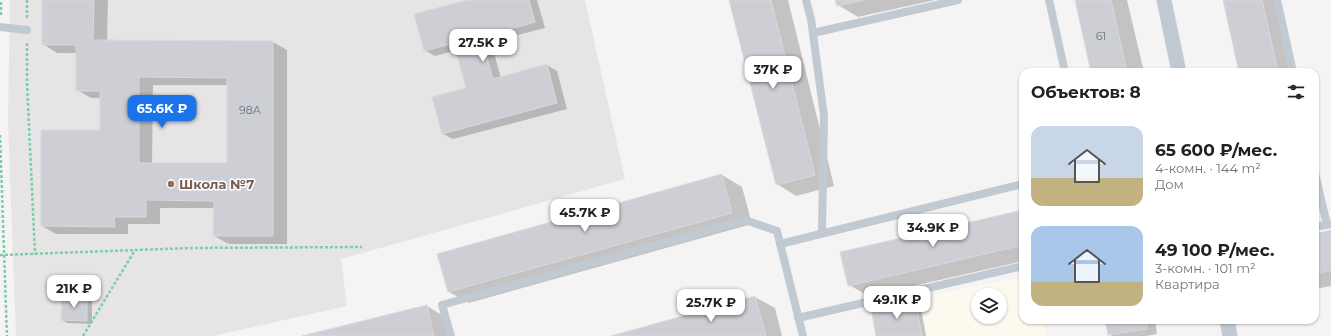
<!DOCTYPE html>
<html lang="ru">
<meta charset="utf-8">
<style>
body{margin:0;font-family:Montserrat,sans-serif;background:#f2f2f2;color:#202124;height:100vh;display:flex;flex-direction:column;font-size:15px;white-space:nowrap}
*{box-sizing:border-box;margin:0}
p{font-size:13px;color:#757577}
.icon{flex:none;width:22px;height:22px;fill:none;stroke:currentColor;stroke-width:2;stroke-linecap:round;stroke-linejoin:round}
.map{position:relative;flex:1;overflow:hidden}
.details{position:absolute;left:1019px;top:68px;width:300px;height:256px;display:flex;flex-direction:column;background:#fff;border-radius:12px;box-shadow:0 1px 3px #0004}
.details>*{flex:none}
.buttons{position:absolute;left:971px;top:288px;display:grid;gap:8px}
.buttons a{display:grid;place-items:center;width:36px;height:36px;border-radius:50%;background:#fff;box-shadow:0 1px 3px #0004;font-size:20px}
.price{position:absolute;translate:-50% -34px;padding:0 9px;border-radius:8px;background:#fff;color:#222;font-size:13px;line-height:26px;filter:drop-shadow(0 1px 2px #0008)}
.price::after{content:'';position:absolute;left:50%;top:24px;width:12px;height:9px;margin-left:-6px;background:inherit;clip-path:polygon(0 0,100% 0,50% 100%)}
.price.current{background:#1a73e8;color:#fff}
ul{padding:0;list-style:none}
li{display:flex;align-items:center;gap:12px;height:100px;padding:0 12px}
li span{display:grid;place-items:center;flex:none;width:112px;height:80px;border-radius:12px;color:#555}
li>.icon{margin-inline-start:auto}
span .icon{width:48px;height:48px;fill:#fffc;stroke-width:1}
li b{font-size:17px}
h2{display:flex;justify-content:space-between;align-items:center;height:48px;padding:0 12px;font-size:17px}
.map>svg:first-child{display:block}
.commercial{fill:#fdf9ef;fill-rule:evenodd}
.education{fill:#e6e4e5}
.shadow{fill:#0003;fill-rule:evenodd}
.building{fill:#cdcfd5;stroke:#d7d9de;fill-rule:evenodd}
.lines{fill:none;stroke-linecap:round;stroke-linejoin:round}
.path{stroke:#7ad0a6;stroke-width:2.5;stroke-dasharray:3 2;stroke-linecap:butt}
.lane{stroke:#c1cad2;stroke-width:8}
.street{stroke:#c1cad2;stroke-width:15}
.education-dot{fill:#8d6e63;stroke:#fff;stroke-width:1.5}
.labels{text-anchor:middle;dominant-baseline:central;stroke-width:3;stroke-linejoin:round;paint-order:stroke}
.number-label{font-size:11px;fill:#6b747e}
.education-label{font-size:13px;font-weight:bold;fill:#785e54;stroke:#fff;text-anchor:start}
</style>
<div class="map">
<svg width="1331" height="336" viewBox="0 0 1331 336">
<rect width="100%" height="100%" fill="#f5f3f3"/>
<path class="commercial" d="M1023 277V320H1043L1046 336H927L920 297ZM978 295H1000V317H978Z"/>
<path class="education" d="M10 0H585L625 179 341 259 347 306 213 336H16L8 121Z"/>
<g class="shadow">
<path d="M43 0H108L107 41 273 42 287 50V244H229L214 236 215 208H160V224H128V234H56L42 226 101 131V98H91L77 90V53H57L43 44ZM153 85H228V164H152Z"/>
<path d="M471 0H537L545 28 491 42 501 78 547 65 557 71 567 109 453 139 443 134 467 88 457 50 435 56 424 50Z"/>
<path d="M730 0H788L834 186 796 196 777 184Z"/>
<path d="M836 0H935L858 17 838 5Z"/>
<path d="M1076 0H1127L1144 72H1092Z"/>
<path d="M1224 0H1279L1295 72H1240Z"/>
<path d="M1315 160 1318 174 1315 175Z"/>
<path d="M722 175 742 187 752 224 469 303 449 292 439 255Z"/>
<path d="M1023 211V261L869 296 849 285Z"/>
<path d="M1331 231V286L1315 289V235Z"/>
<path d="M63 297 87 298 92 301V324L67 323 62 320Z"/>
<path d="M755 297 775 308 782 336H614Z"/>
<path d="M915 300 920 303 926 336H877Z"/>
<path d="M427 306 447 318 451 336H307Z"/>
<path d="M1106 320H1155L1157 334 1146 336H1112L1109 334Z"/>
</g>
<g class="building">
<path d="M42 0H94L93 40 273 41V236H213L214 201 146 200V217H114L115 227 41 226V130H100V91H76V45H42ZM139 77 227 78V163H139Z"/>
<path d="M467 0H529L535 22 481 37 493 79 547 64 557 103 442 134 432 97 466 88 454 43 424 51 414 14Z"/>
<path d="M729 0H771L815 175 776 185Z"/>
<path d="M835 0H864L837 6Z"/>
<path d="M1075 0H1111L1127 72H1091Z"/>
<path d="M1223 0H1262L1278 72H1239Z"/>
<path d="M722 174 732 213 448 292 437 254Z"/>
<path d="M1023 210V245L848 286 840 252Z"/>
<path d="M1331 230V270L1315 274V234Z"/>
<path d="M62 296 87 297V321L61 320Z"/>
<path d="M755 296 766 336H611Z"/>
<path d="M915 299 922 336H876L871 308Z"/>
<path d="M427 305 434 336H302Z"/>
<path d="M1105 320H1146L1147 329 1108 335Z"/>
</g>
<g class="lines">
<g class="path">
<path d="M27 0V18"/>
<path d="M1 15V0"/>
<path d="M27 43V83L35 254"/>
<path d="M0 135 7 336"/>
<path d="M0 255 191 248 362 247"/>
<path d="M83 336 135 250"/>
</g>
<g class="lane">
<path d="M806 0 811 19 824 116 822 233"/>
<path d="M1049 0 1065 72"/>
<path d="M1277 0 1293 72"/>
<path d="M0 27 27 30"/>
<path d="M813 33 958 0"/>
<path d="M1315 173 1327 225"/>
<path d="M1315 227 1331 224"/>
<path d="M780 244 1023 184"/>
<path d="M798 318 1023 266"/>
<path d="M451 336 442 305 745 220 777 231 803 336"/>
</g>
<g class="street">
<path d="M1164 0 1179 72"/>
<path d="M1227 320 1230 336"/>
</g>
</g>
<circle class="education-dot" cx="171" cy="184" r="4"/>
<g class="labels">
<g class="number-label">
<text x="1101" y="36">61</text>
<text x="250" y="110">98А</text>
</g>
<g class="education-label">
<text x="179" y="184">Школа №7</text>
</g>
</g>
</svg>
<div class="buttons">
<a><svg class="icon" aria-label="layers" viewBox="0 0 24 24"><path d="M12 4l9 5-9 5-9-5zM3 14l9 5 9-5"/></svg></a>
</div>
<b class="price" style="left:483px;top:63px">27.5K ₽</b>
<b class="price" style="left:773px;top:90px">37K ₽</b>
<b class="price current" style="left:162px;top:129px">65.6K ₽</b>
<b class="price" style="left:585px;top:233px">45.7K ₽</b>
<b class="price" style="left:933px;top:248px">34.9K ₽</b>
<b class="price" style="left:74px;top:309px">21K ₽</b>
<b class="price" style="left:897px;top:320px">49.1K ₽</b>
<b class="price" style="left:711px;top:323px">25.7K ₽</b>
<section class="details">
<h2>Объектов: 8<svg class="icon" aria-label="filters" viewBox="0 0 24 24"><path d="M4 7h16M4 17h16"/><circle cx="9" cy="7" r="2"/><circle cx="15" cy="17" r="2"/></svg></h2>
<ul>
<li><span style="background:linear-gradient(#c9d6e8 65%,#c2b280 0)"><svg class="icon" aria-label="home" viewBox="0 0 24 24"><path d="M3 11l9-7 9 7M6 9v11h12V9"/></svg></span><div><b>65 600 ₽/мес.</b><p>4-комн. · 144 m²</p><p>Дом</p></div></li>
<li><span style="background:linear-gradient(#a9c7e8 70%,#c2b280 0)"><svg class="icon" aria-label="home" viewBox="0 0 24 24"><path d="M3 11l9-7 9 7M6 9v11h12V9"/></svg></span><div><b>49 100 ₽/мес.</b><p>3-комн. · 101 m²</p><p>Квартира</p></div></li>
</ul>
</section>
</div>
